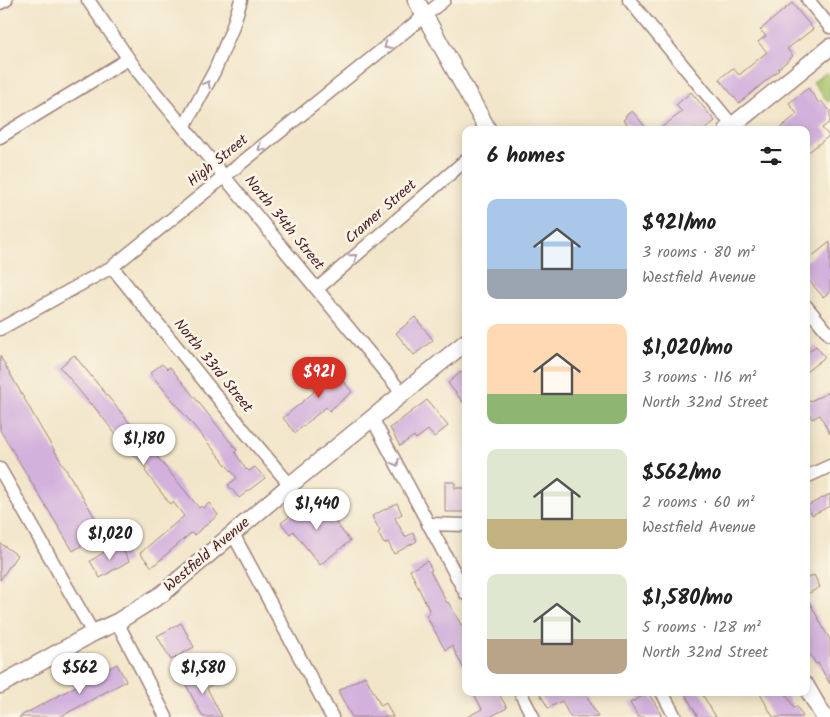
<!DOCTYPE html>
<meta charset="utf-8">
<style>
body{margin:0;font-family:Kalam,sans-serif;background:#f6f6f6;color:#222;height:100vh;display:flex;flex-direction:column;font-size:19px;white-space:nowrap}
*{box-sizing:border-box;margin:0}
p{font-size:16px;color:#767676}
.icon{flex:none;width:28px;height:28px;fill:none;stroke:currentColor;stroke-width:2;stroke-linecap:round;stroke-linejoin:round}
.map{position:relative;flex:1;overflow:hidden}
.side{position:absolute;left:462px;top:126px;width:348px;height:570px;display:flex;flex-direction:column;background:#fff;border-radius:10px;box-shadow:0 2px 12px #0003}
.side>*{flex:none}
.price{position:absolute;translate:-50% -42px;padding:0 11px;border-radius:18px;background:#fff;color:#222;font-size:16px;line-height:32px;filter:drop-shadow(0 1px 2px #0008)}
.price::after{content:'';position:absolute;left:50%;top:30px;width:15px;height:11px;margin-left:-8px;background:inherit;clip-path:polygon(0 0,100% 0,50% 100%)}
.price.active{background:#d93025;color:#fff}
ul{padding:0;list-style:none}
li{display:flex;align-items:center;gap:15px;height:125px;padding:0 25px}
li span{display:grid;place-items:center;flex:none;width:140px;height:100px;border-radius:10px;color:#555}
li>.icon{margin-inline-start:auto}
span .icon{width:60px;height:60px;fill:#fffc;stroke-width:1}
li b{font-size:21px}
h2{display:flex;justify-content:space-between;align-items:center;height:60px;padding:0 25px;font-size:21px}
.map>svg:first-child{display:block}
.green{fill:#a5c168;stroke:#78704a}
.building{fill:#d3b1dd}
.lines{fill:none;stroke-linecap:round;stroke-linejoin:round}
.minor-casing{stroke:#9e827a;stroke-width:15}
.tertiary-casing{stroke:#9e827a;stroke-width:19}
.minor{stroke:#fff;stroke-width:12}
.tertiary{stroke:#fff;stroke-width:16}
.oneway{stroke:#ae9aa0}
.labels{text-anchor:middle;dominant-baseline:central;stroke-width:5;stroke-linejoin:round;paint-order:stroke}
.street-label{font-size:15px;fill:#4a1f2b;stroke:#fcf5e5}
</style>
<div class="map">
<svg width="830" height="717" viewBox="0 0 830 717">
<rect width="100%" height="100%" fill="#fcf5e5"/>
<filter id="ink" filterUnits="userSpaceOnUse"><feTurbulence type="fractalNoise" baseFrequency=".02" numOctaves="2"/><feDisplacementMap in="SourceGraphic" scale="10" xChannelSelector="R" yChannelSelector="G"/><feConvolveMatrix kernelMatrix="1 2 1 2 8 2 1 2 1" color-interpolation-filters="sRGB"/></filter>
<filter id="wash" filterUnits="userSpaceOnUse"><feTurbulence type="fractalNoise" baseFrequency=".0096" numOctaves="4" result="noise"/><feDisplacementMap in="SourceGraphic" scale="20" xChannelSelector="R" yChannelSelector="G"/><feGaussianBlur stdDeviation="1.12" result="paint"/><feColorMatrix in="noise" values="0 0 0 0 0 0 0 0 0 0 0 0 0 0 0 0 0 1.4 0 .05"/><feComposite in="paint" operator="in"/></filter>
<g filter="url(#wash)">
<rect width="100%" height="100%" fill="#f2e6ca"/>
<path class="green" d="M827 72 830 76V100L828 102 813 82Z"/>
<g id="blocks">
<g class="building">
<path d="M792 3 813 29 787 49 793 56 778 69 779 70 739 103 719 79 733 68 739 75 767 52 758 42 766 36 760 30Z"/>
<path d="M808 88 819 103 821 101 830 111V122L822 128 829 136 806 154V130H778L797 114 789 103Z"/>
<path d="M691 92 715 121 704 130H658L682 112 676 105Z"/>
<path d="M632 111 648 130H634L623 120 626 118 625 116Z"/>
<path d="M830 242V292L823 297 806 277V261Z"/>
<path d="M415 317 433 340 414 355 396 333Z"/>
<path d="M816 346 825 357 806 372V353Z"/>
<path d="M74 355 199 508 201 506 203 508 209 503 218 515 194 535 191 533 152 567 140 553 184 516 173 502 170 504 145 471 147 469 141 462 132 453 131 454 92 404 91 405 60 367Z"/>
<path d="M0 356 42 430 102 529 95 534 96 536 73 551 0 430Z"/>
<path d="M162 364 167 369 170 367 237 450 235 452 246 470 247 469 249 471 255 467 265 478 239 498 228 485 237 478 150 373Z"/>
<path d="M331 366 352 392 329 411 326 407 295 433 283 418 314 392 308 385Z"/>
<path d="M461 372 466 378V406L448 383Z"/>
<path d="M830 392V434L820 415 812 419 806 407V403Z"/>
<path d="M427 400 448 426 434 437 428 430 416 439 414 436 400 446 390 428Z"/>
<path d="M445 482H455V488H466V512H445Z"/>
<path d="M830 494V506L812 515 807 506Z"/>
<path d="M317 499 350 541 320 565 293 531 290 534 281 523 304 505 306 508Z"/>
<path d="M397 503 402 514 395 518 405 537 413 533 417 541 394 554 388 542 384 544 378 533 380 531 372 516Z"/>
<path d="M0 543 17 555 0 580Z"/>
<path d="M119 543 129 561 100 578 90 561Z"/>
<path d="M427 561 432 570 430 571 447 603 448 602 466 633V673L452 646 445 650 426 615 430 612 410 570Z"/>
<path d="M814 575 820 587 806 595V579Z"/>
<path d="M806 596 830 640V684L818 663 816 664 806 648Z"/>
<path d="M181 623 194 647 171 660 157 636Z"/>
<path d="M117 664 126 681 60 717H19Z"/>
<path d="M206 671 213 684 207 688 222 717H203L185 683Z"/>
<path d="M365 676 381 706 386 703 393 717H352L338 691Z"/>
<path d="M473 692H498L507 708 490 717H467L482 709Z"/>
<path d="M539 692H585L598 717H570L562 701 548 708Z"/>
<path d="M684 692H701L716 717H698Z"/>
<path d="M759 692H785L794 708 797 706 803 717H773Z"/>
<path d="M648 693 656 705 662 717H638L630 703Z"/>
</g>
</g>
</g>
<g filter="url(#ink)">
<use href="#blocks" fill-opacity="0" stroke="#9e827a" stroke-width="1"/>
<g class="lines">
<g class="minor-casing">
<g id="minor">
<path d="M88 0 135 68 403 394"/>
<path d="M629 0 732 125"/>
<path d="M808 0 830 27"/>
<path d="M0 3 6 0"/>
<path d="M184 127 215 70 232 29 241 0"/>
<path d="M0 137 128 59"/>
<path d="M112 267 243 429 290 485"/>
<path d="M317 289 466 160"/>
<path d="M806 306 830 335"/>
<path d="M0 329 112 267 444 0"/>
<path d="M373 420 466 594"/>
<path d="M0 469 93 633"/>
<path d="M806 477 830 466"/>
<path d="M428 524 466 525"/>
<path d="M233 534 332 717"/>
<path d="M117 622 166 717"/>
<path d="M520 692 533 717"/>
<path d="M662 692 675 717"/>
</g>
</g>
<g class="tertiary-casing">
<g id="tertiary">
<path d="M416 0 488 130"/>
<path d="M727 130 830 47"/>
<path d="M0 685 93 633 117 622 162 594 290 485 466 342"/>
<path d="M806 686 824 717"/>
</g>
</g>
<use href="#minor" class="minor"/>
<use href="#tertiary" class="tertiary"/>
</g>
<defs><path id="oneway-chevron" d="M-2-3.5L2.5 0L-2 3.5" fill="none" stroke-width="1.6" stroke-linecap="round" stroke-linejoin="round" transform="scale(1.25)"/></defs>
<g class="oneway">
<use href="#oneway-chevron" transform="translate(387 46) rotate(141)"/>
<use href="#oneway-chevron" transform="translate(207 84) rotate(-61)"/>
<use href="#oneway-chevron" transform="translate(261 148) rotate(141)"/>
<use href="#oneway-chevron" transform="translate(354 257) rotate(-41)"/>
<use href="#oneway-chevron" transform="translate(396 463) rotate(62)"/>
</g>
</g>
<g class="labels">
<g class="street-label">
<text transform="translate(218 161) rotate(-39)">High Street</text>
<text transform="translate(381 212) rotate(-41)">Cramer Street</text>
<text transform="translate(284 223) rotate(51)">North 34th Street</text>
<text transform="translate(213 366) rotate(51)">North 33rd Street</text>
<text transform="translate(207 555) rotate(-40)">Westfield Avenue</text>
</g>
</g>
</svg>
<b class="price active" style="left:319px;top:399px">$921</b>
<b class="price" style="left:144px;top:466px">$1,180</b>
<b class="price" style="left:317px;top:531px">$1,440</b>
<b class="price" style="left:110px;top:561px">$1,020</b>
<b class="price" style="left:80px;top:695px">$562</b>
<b class="price" style="left:203px;top:695px">$1,580</b>
<section class="side">
<h2>6 homes<svg class="icon" aria-label="filters" viewBox="0 0 24 24"><path d="M4 7h16M4 17h16"/><circle cx="9" cy="7" r="2"/><circle cx="15" cy="17" r="2"/></svg></h2>
<ul>
<li><span style="background:linear-gradient(#a9c7e8 70%,#9aa5b1 0)"><svg class="icon" aria-label="home" viewBox="0 0 24 24"><path d="M3 11l9-7 9 7M6 9v11h12V9"/></svg></span><div><b>$921/mo</b><p>3 rooms · 80 m²</p><p>Westfield Avenue</p></div></li>
<li><span style="background:linear-gradient(#ffd9b3 70%,#8fb573 0)"><svg class="icon" aria-label="home" viewBox="0 0 24 24"><path d="M3 11l9-7 9 7M6 9v11h12V9"/></svg></span><div><b>$1,020/mo</b><p>3 rooms · 116 m²</p><p>North 32nd Street</p></div></li>
<li><span style="background:linear-gradient(#dfe7d0 70%,#c2b280 0)"><svg class="icon" aria-label="home" viewBox="0 0 24 24"><path d="M3 11l9-7 9 7M6 9v11h12V9"/></svg></span><div><b>$562/mo</b><p>2 rooms · 60 m²</p><p>Westfield Avenue</p></div></li>
<li><span style="background:linear-gradient(#dfe7d0 65%,#b9a48a 0)"><svg class="icon" aria-label="home" viewBox="0 0 24 24"><path d="M3 11l9-7 9 7M6 9v11h12V9"/></svg></span><div><b>$1,580/mo</b><p>5 rooms · 128 m²</p><p>North 32nd Street</p></div></li>
</ul>
</section>
</div>
